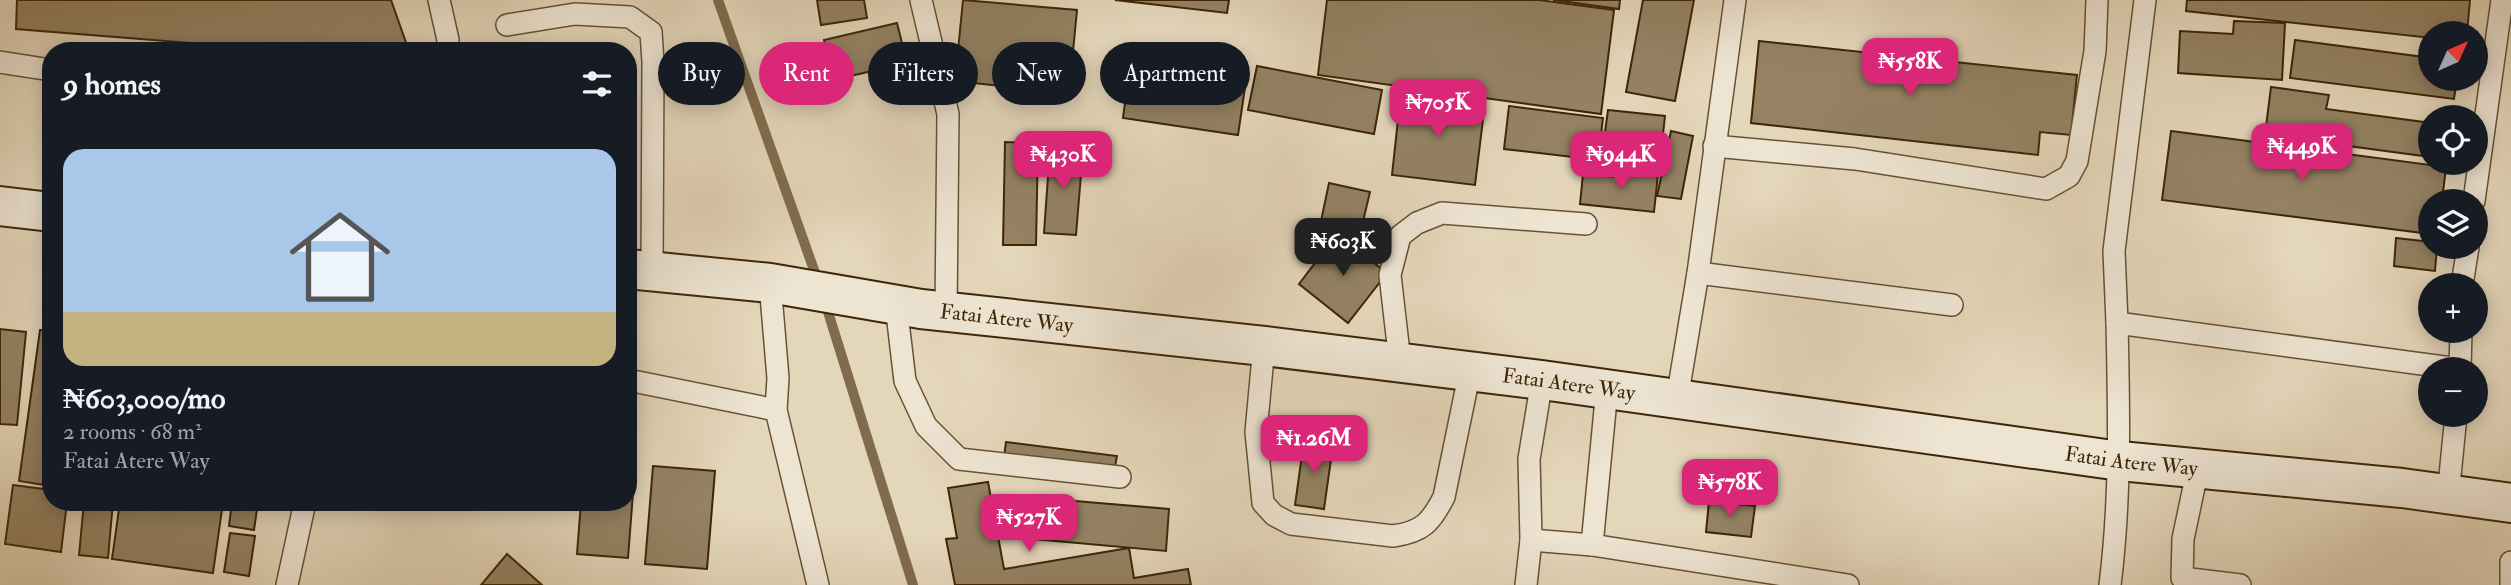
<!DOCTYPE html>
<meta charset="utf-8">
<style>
body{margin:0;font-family:"IM FELL Double Pica",serif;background:#20242c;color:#f1f3f6;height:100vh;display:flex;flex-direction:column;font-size:26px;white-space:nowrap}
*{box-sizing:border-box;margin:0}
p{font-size:23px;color:#9ea1a6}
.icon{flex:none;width:38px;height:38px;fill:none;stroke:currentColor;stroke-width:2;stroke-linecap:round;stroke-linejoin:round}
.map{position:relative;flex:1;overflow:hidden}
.panel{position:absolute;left:42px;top:42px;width:595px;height:469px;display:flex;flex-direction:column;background:#171b24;border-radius:28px;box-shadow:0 4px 18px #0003}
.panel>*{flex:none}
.banner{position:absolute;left:658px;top:42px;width:665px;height:63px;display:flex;gap:14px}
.needle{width:46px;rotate:45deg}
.fabs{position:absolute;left:2418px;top:21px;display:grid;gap:14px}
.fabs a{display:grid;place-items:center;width:70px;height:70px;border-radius:50%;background:#171b24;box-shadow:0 4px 18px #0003;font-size:35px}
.price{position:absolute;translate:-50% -60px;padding:0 16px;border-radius:14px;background:#db2777;color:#fff;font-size:23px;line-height:46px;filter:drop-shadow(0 2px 4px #0008)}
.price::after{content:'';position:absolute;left:50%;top:42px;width:21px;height:16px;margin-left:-10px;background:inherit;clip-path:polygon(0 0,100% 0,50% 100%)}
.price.active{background:#222;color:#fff}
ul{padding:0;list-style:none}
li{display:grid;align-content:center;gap:14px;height:371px;padding:0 21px}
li+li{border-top:2px solid #363941}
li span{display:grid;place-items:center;height:217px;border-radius:21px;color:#555}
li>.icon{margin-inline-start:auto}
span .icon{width:126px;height:126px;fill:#fffc;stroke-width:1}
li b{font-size:30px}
h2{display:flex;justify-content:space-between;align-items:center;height:84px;padding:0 21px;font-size:30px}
.tag{padding:0 24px;border-radius:32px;background:#171b24;box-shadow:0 4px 18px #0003;font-size:24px;line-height:63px}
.tag.active{background:#db2777;color:#fff}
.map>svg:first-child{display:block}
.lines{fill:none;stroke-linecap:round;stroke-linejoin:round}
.stream{stroke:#806c4c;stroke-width:10}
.building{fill:#948263;stroke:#3e2605;stroke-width:2}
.lane-casing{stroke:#685232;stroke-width:24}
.secondary-casing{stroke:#3e2605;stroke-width:42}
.lane{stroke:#ede4d2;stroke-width:21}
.secondary{stroke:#ede4d2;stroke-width:38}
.labels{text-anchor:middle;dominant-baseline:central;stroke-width:5;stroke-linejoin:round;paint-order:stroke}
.street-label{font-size:21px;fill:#3e2605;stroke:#ede4d2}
</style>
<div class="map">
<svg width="2511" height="585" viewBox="0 0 2511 585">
<rect width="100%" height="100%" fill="#e4d6ba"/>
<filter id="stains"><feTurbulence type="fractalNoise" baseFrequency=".00286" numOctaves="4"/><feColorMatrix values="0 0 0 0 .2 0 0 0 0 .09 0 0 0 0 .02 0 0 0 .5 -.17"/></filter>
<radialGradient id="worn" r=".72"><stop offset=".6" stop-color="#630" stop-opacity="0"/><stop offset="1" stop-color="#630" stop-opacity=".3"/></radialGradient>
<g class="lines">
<g class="stream">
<path d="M718 0 819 284"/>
<path d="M824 299 913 585"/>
</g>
</g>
<g class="building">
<path d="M17 0H391L409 51H292L16 29Z"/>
<path d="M817 0H864L867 18 821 25Z"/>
<path d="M963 0 1077 10 1069 93 955 81Z"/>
<path d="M1115 0H1229L1227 13Z"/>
<path d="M1327 0H1539L1614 10 1601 114 1318 75Z"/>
<path d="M1553 0H1620L1619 9Z"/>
<path d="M1643 0H1694L1675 101 1626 92Z"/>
<path d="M2187 0H2470L2467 33H2431V38L2186 11Z"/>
<path d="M2234 21 2285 23 2282 80 2178 73 2180 31 2233 34Z"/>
<path d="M897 23 907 63 833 80 824 40Z"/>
<path d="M2295 40 2431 58V79H2457L2454 99 2290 78Z"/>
<path d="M1759 41 2077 75 2071 135 2040 132 2038 155 1751 123Z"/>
<path d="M1132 50 1248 67 1238 135 1123 118Z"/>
<path d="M1257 66 1382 90 1374 134 1248 110Z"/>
<path d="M2271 87 2329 95 2326 109 2431 123V157L2265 135Z"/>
<path d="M1401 92 1485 103 1475 185 1392 175Z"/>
<path d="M1509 106 1603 118 1598 160 1504 149Z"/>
<path d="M1608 110 1665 116 1660 161 1602 154Z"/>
<path d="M1671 131 1693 136 1681 199 1657 196Z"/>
<path d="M2171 131 2446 167 2442 201H2431V234L2162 200Z"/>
<path d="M1005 142 1038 143 1036 245H1003Z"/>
<path d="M1050 148 1083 150 1076 235 1044 233Z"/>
<path d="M1618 169 1658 174 1654 212 1580 204 1583 174 1617 177Z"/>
<path d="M1329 183 1370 192 1360 234 1320 226Z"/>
<path d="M1337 234 1387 273 1348 323 1299 284Z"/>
<path d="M2396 238 2431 242V247H2437L2435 271 2394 266Z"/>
<path d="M0 329 26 332 17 425 0 424Z"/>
<path d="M40 330 51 331V486L19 481Z"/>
<path d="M1304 441 1333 445 1324 509 1295 505Z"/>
<path d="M1006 442 1117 456 1114 472 1004 457Z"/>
<path d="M628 454H636L628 558 577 554 581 502H628Z"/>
<path d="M653 466 715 471 707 569 645 564Z"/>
<path d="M988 482 1004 569 1129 548 1134 578 1188 569 1191 585H955L946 539 957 538 948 488Z"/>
<path d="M13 485 51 490V502H67L61 552 5 544Z"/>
<path d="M1003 495 1169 509 1166 551 1000 536Z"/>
<path d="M1709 501 1755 506 1751 537 1706 532Z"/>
<path d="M84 502H113L108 558 79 555Z"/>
<path d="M120 502H223L213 573 112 559Z"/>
<path d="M232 502H258L254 530 229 526Z"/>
<path d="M230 533 255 536 249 576 224 572Z"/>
<path d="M507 554 542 585H481Z"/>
</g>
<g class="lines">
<g class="lane-casing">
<g id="lane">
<path d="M439 0 448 40 447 51"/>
<path d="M921 0 948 114 946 312"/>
<path d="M507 25 575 14 630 17 651 32 653 62 652 271"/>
<path d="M0 62 51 70"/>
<path d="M1714 146 1855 159 2046 189 2069 176 2077 161 2095 51 2097 0"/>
<path d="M2474 201 2502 0"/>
<path d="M1698 273 1952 305"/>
<path d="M770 283 778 378 776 410 818 585"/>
<path d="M2462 285 2468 247"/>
<path d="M896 305 905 381 926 426 959 459 1120 477"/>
<path d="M2117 323 2114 251 2145 0"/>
<path d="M1264 346 1256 432 1263 503 1274 515 1291 524 1393 536C1423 532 1431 522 1444 497L1470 371"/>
<path d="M1400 362 1390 275 1400 236 1417 223 1442 213 1586 224"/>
<path d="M2460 369 2461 331"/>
<path d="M628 380 776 410"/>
<path d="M1677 399 1698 273 1735 0"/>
<path d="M2198 468 2183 539 2182 578 2240 585"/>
<path d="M2448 496 2456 415"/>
<path d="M1531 540 1592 545 1848 585"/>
<path d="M1592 545 1607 389"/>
<path d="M287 585 305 502"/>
<path d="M1526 585 1531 540 1529 459 1542 380"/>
<path d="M2110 585C2121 497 2119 411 2117 323L2459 369"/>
<path d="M2511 585V562"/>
</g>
</g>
<g class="secondary-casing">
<g id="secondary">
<path d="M0 206 51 212"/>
<path id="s1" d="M628 269 770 283 921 309 1264 346 1542 380 2120 461 2402 488 2511 503"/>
</g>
</g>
<use href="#lane" class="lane"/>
<use href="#secondary" class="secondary"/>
</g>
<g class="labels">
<g class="street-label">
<text stroke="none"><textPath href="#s1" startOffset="382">Fatai Atere Way</textPath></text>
<text stroke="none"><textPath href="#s1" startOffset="948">Fatai Atere Way</textPath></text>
<text stroke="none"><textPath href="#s1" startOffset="1516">Fatai Atere Way</textPath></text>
</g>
</g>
<rect width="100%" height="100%" filter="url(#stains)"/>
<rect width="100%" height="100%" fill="url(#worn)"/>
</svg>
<div class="fabs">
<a><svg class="needle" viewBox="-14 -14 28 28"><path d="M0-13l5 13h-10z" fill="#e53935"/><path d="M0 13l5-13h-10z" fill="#9ea1a6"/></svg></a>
<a><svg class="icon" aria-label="locate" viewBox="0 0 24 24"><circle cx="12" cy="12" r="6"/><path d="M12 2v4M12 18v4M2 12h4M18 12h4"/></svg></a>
<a><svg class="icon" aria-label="layers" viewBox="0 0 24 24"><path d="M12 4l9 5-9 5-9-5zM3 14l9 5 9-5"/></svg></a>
<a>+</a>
<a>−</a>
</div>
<b class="price" style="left:1910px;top:98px">₦558K</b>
<b class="price" style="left:1438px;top:139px">₦705K</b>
<b class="price" style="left:2302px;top:183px">₦449K</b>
<b class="price" style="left:1063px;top:191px">₦430K</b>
<b class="price" style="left:1621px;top:191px">₦944K</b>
<b class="price active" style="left:1343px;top:278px">₦603K</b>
<b class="price" style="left:1314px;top:475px">₦1.26M</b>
<b class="price" style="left:1730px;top:519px">₦578K</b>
<b class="price" style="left:1029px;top:554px">₦527K</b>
<div class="banner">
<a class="tag">Buy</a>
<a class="tag active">Rent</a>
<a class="tag">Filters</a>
<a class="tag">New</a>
<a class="tag">Apartment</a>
</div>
<section class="panel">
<h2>9 homes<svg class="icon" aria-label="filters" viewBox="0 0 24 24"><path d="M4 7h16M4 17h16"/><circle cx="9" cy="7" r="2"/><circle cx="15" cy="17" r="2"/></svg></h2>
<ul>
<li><span style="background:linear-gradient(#a9c7e8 75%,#c2b280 0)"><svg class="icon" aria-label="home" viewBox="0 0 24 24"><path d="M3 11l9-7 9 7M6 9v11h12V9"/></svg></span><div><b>₦603,000/mo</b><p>2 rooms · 68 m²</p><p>Fatai Atere Way</p></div></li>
</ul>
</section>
</div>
